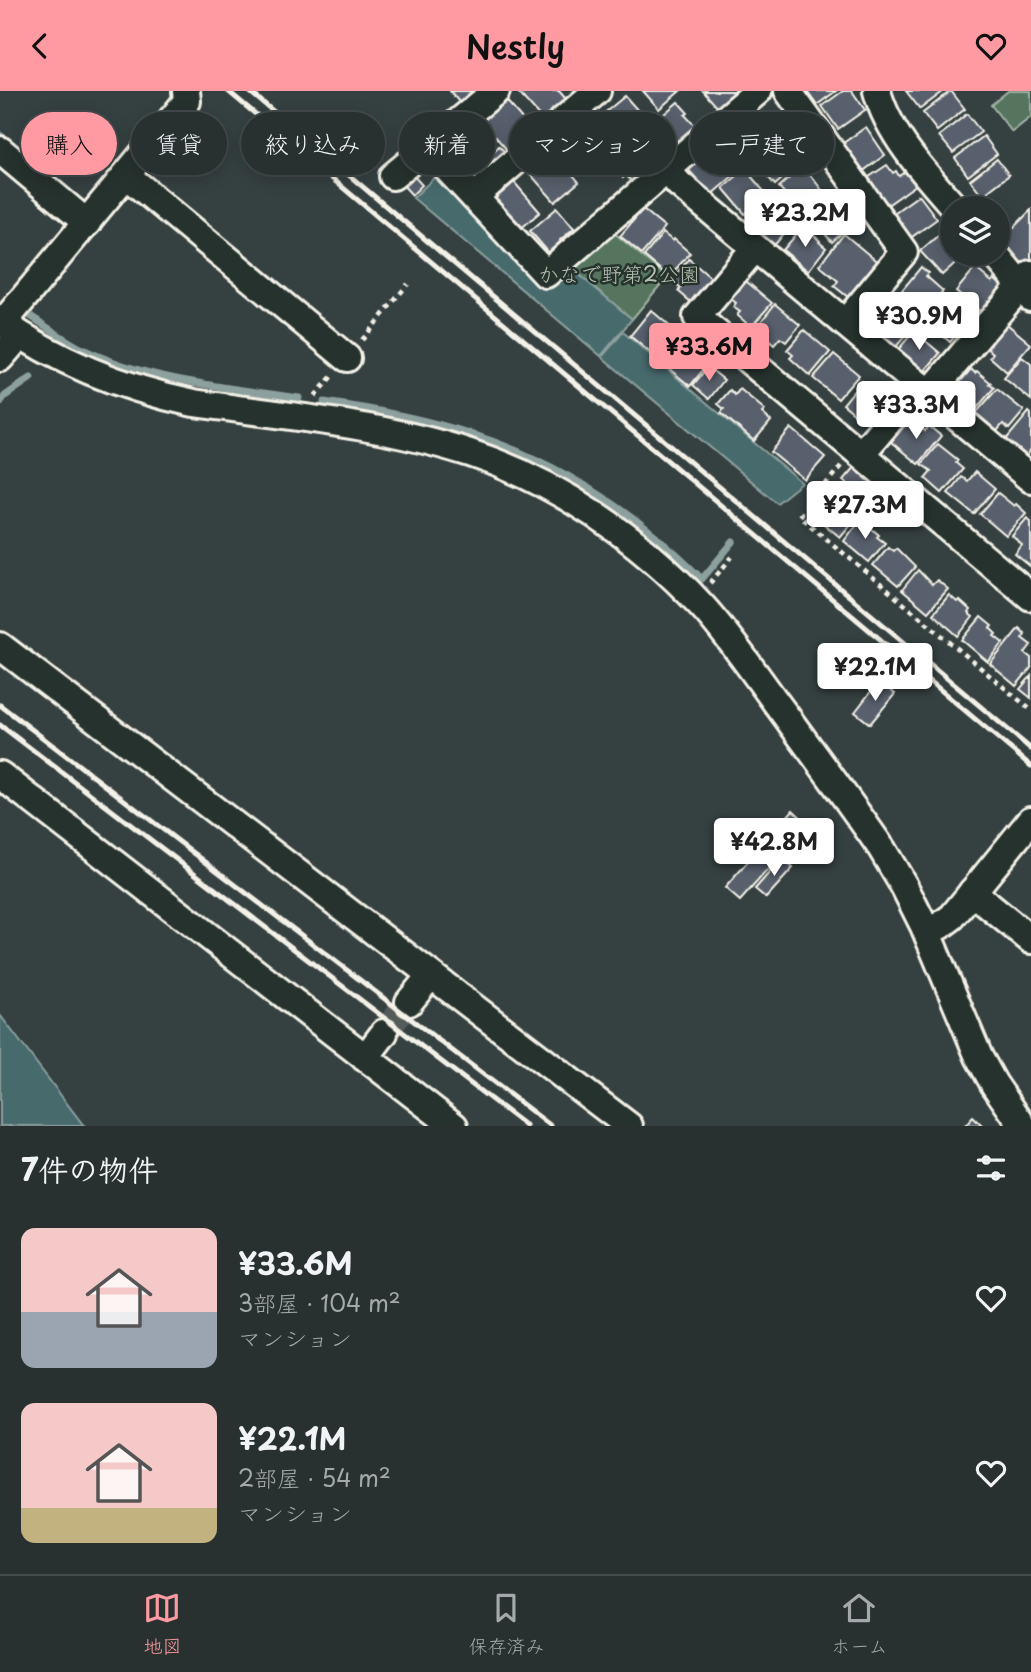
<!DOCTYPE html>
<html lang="ja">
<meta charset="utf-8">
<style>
body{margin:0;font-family:"Playpen Sans","Klee One",sans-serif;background:#343c3c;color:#f1f3f6;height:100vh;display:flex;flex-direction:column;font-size:26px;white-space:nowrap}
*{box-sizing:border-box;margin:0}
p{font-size:23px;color:#a5a9ab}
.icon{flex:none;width:38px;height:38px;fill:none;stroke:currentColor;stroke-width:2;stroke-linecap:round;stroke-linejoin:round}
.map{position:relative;height:1035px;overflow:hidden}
.sheet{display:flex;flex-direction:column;background:#283030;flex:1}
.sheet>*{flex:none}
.banner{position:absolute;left:21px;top:21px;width:990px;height:63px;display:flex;gap:14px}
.fabs{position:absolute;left:940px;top:105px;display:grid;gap:14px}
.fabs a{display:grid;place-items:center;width:70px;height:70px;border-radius:50%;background:#283030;box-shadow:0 4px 18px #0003,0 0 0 2px #444b4c;font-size:35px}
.price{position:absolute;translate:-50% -60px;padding:0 16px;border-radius:7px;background:#fff;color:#222;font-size:23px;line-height:46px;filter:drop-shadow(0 2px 4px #0008)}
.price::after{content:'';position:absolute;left:50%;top:42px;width:21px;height:16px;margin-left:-10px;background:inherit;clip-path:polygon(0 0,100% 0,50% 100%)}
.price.selected{background:#ff9aa2;color:#111}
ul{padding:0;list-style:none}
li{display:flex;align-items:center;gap:21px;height:175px;padding:0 21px}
li span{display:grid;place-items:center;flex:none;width:196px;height:140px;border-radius:14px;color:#555}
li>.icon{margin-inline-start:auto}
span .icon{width:84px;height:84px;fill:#fffc;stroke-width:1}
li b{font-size:30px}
h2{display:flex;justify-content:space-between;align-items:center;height:84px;padding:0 21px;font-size:30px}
.pill{padding:0 24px;border-radius:32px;background:#283030;box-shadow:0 4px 18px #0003,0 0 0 2px #444b4c;font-size:24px;line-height:63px}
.pill.selected{background:#ff9aa2;color:#111}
header{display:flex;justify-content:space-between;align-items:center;height:91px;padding:0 21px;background:#ff9aa2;color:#111;font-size:32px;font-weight:600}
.menu{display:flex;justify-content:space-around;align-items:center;height:98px;border-top:2px solid #444b4c;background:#283030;font-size:19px;color:#a5a9ab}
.menu a{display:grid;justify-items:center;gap:4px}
.menu .selected{color:#ff9aa2}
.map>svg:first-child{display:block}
.green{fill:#55755f;stroke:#a4b3a4;stroke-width:2}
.water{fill:#476a6d;stroke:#8ca09e;stroke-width:2}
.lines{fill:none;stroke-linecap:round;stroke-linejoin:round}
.stream{stroke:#8ca09e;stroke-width:7}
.building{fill:#59606d;stroke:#f4f1e8;stroke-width:2}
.minor-tunnel{stroke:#525b59;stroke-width:26;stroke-dasharray:26 13;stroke-linecap:butt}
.minor-casing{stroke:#f4f1e8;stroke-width:32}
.path{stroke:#f4f1e8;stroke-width:4.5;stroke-dasharray:5 5;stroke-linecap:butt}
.minor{stroke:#26332d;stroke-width:26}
.rail{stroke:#f4f1e8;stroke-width:5}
.labels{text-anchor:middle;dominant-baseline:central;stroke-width:5;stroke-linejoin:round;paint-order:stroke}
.park-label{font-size:21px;fill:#b4bfb1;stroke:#26332d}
</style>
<header><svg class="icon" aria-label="back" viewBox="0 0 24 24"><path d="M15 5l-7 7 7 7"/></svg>Nestly<svg class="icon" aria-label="heart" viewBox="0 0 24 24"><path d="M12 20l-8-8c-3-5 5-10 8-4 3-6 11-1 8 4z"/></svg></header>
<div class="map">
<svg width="1031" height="1035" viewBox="0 0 1031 1035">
<rect width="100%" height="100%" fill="#354040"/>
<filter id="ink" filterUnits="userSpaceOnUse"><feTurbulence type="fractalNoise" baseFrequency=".0143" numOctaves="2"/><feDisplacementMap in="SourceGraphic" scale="14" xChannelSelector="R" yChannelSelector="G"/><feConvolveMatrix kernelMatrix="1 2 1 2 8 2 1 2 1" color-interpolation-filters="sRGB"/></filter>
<g filter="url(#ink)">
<g class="green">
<path d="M1008 0H1031V26L1012 41 991 14Z"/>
<path d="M612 140 667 186 632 228 570 176Z"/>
</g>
<g class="water">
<path d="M438 83 545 197 570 176 632 228 601 265 413 107Z"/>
<path d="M623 241 802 392 777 412 602 266Z"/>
<path d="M0 924 84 1035H0Z"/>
</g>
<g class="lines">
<g class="stream">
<path d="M0 44 12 53"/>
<path d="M24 221C42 232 60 246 79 256 147 290 225 296 299 307"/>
<path d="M324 311C375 318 425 328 475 344 561 372 638 424 702 488L733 451"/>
<path d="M0 312 5 305 31 287"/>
</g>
</g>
<g class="building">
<path d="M450 0H484L463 16Z"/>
<path d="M517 0H559L566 8 543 29Z"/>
<path d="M643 0H680L659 18Z"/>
<path d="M703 0H738L718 17Z"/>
<path d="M802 0H836L814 16Z"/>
<path d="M843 0H852L865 19 838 38 822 15Z"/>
<path d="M906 0H944L920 18Z"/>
<path d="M951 0 965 18 937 40 923 22Z"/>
<path d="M625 5 647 30 624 49 602 24Z"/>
<path d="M505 8 530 37 519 47 521 49 508 60 481 29Z"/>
<path d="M678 11 688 22 685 24 695 35 670 56 651 34Z"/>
<path d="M755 20 762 29 765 26 772 34 769 36 777 45 752 67 730 42Z"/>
<path d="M967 23 981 41 953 62 939 45Z"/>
<path d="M469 34 492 60 477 73 471 67 462 75 444 55Z"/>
<path d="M583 36 600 56 584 70 566 50Z"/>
<path d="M866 36 885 64 862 81 842 53Z"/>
<path d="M984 45 997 63 968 85 955 67Z"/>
<path d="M631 49 645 64 642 66 650 75 632 91 626 84 623 87 608 69Z"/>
<path d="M776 51 797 75 775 94 754 70Z"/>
<path d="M499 55 506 62 493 73 487 66Z"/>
<path d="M710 56 734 84 711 104 686 76Z"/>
<path d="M554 61 579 91 555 111 525 77 540 64 544 70Z"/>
<path d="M997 68 1009 84 982 105 970 89Z"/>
<path d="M887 74 893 82 896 80 899 85 910 77 920 91 886 115 866 88Z"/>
<path d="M803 75 822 99 799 119 779 96Z"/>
<path d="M745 78 767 104 745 123 723 97Z"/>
<path d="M412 83 422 94 412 104 402 93Z"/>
<path d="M514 91 540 121 518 140 492 110Z"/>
<path d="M919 104 937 128 909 148 891 124Z"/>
<path d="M772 109 795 129 773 156 760 145 762 143 751 134Z"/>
<path d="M829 112 835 119 839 116 853 132 832 151 811 127Z"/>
<path d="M557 117 574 137 560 149 561 150 549 162 530 140Z"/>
<path d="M643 118 665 136 642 163 620 145Z"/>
<path d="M1031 119V172L1029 174 1025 171 1022 174 999 151Z"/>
<path d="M802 137 807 141 809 140 820 150 819 151 826 157 808 180 783 159Z"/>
<path d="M942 141 952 152V163H961L963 165 942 184 920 160Z"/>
<path d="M663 142 673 150 674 148 690 162 669 186 644 165Z"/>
<path d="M844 143 880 173 860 196 858 194 848 206 834 195 838 190 819 174Z"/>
<path d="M689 168 712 188 692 212 678 200 681 197 671 189Z"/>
<path d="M921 176 928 182 926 185 943 200 922 224 898 204Z"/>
<path d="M975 177 992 191 994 188 1004 197 982 222 956 200Z"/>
<path d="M746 190 772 212 751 236 737 224 740 221 733 216 736 212 731 208Z"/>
<path d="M943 205 955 215 954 217 968 229 950 251 924 229Z"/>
<path d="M775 213 800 234 786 251 780 247 774 254 755 238Z"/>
<path d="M889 218 912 237 894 258 871 239Z"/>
<path d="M651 219 680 244 659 269 630 245Z"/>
<path d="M1007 233 1031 253 1007 281 990 266 993 262 987 257Z"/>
<path d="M804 239 830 261 810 285 790 267 793 264 787 259Z"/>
<path d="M914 240 940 262 924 281 897 260Z"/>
<path d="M681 250 697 264 699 261 710 270 690 295 662 272Z"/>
<path d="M834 263 859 284 838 308 813 287Z"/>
<path d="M1022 266 1031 273V309L1004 287Z"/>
<path d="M708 276 724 289 709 308 693 294Z"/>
<path d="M971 278 975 282 977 280 991 292 989 293 994 297 971 324 948 305Z"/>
<path d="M862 290 889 312 873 331 864 324 861 328 843 313Z"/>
<path d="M740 298 765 319 762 322 771 330 754 350 721 322 724 318 718 313 730 299 735 304Z"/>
<path d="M997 298 1024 320 1009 338 1003 333 997 340 976 322Z"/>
<path d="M1029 321 1031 323V359L1024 368 1004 351Z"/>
<path d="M910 328 925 340 929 335 941 345 918 373 891 351Z"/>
<path d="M791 337 825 366 805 389 771 361Z"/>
<path d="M938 353 958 369 956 372 963 378 942 402 925 387 931 380 921 373Z"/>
<path d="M855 375 881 397 869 411 843 389Z"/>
<path d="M975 381 995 398 974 423 948 402 961 386 967 390Z"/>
<path d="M998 402 1014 415 1016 413 1026 422 1006 445 980 423Z"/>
<path d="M830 407 835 411 837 408 856 427 840 446 814 425Z"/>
<path d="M1027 427 1031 430V476L1015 463 1022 454 1012 445Z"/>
<path d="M861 428 879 444 877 446 885 452 869 471 844 450Z"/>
<path d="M888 456 893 460 896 457 915 476 898 495 873 474Z"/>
<path d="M918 479 932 494 937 489 948 498 928 521 902 499Z"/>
<path d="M949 504 957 511 959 509 970 519 968 522 973 526 958 545 933 523Z"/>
<path d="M981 526 992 535 990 537 996 543 994 545 1003 552 988 571 962 549Z"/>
<path d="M1019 537 1025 543 1022 547 1031 554 1025 562 1031 567V577L1016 595 990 573Z"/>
<path d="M1031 585V607L1020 598Z"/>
<path d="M879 590 895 603 870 633 855 621Z"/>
<path d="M793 719 808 733 740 810 725 797Z"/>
<path d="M782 767 793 777 766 807 755 798Z"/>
<path d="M973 1026 982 1035H965Z"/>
</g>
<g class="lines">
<path class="minor-tunnel" d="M384 942 409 911"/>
<g class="minor-casing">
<g id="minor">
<path d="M788 0 904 161 845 232"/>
<path d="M877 0C888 43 926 84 955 117"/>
<path d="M427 56 546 183 758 0"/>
<path d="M0 59 87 132"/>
<path d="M667 79 679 93 1031 388"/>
<path d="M126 84 347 267"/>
<path d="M393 85 496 0"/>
<path d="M474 106 597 0"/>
<path d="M755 157 697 226 1031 506"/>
<path d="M995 163 1031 207"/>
<path d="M0 230C59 272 123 297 194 312 286 325 381 333 470 362 558 391 639 447 702 515 733 549 758 588 786 625 818 669 851 713 882 758L904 795 924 835 979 966 994 993 1023 1035"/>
<path d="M3 232 187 10 186 0"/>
<path d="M0 267 20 244"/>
<path d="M929 303 1031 183"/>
<path d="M861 363 919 294"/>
<path d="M0 555 629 1035"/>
<path d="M0 684 454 1035"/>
<path d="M972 801 1031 849"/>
<path d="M927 841 941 834 952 826 1031 729"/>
<path d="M409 911 431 884"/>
<path d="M365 967 384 942"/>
</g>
</g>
<g class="path">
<path d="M362 249 408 193"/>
<path d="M315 305 332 285"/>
<path d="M841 375 799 425 1031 619"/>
<path d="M710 492 732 466"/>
</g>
<use href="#minor" class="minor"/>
<g class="rail">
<path d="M228 0 1031 675"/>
<path d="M249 0 1031 658"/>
<path d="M0 614 551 1035"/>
<path d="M0 634 526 1035"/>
</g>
</g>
</g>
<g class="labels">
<g class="park-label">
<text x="619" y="182">かなで野第2公園</text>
</g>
</g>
</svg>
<div class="fabs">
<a><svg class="icon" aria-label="layers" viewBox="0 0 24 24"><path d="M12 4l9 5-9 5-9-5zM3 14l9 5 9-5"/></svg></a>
</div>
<b class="price" style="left:805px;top:158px">¥23.2M</b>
<b class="price" style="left:919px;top:261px">¥30.9M</b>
<b class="price selected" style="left:709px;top:292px">¥33.6M</b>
<b class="price" style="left:916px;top:350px">¥33.3M</b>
<b class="price" style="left:865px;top:450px">¥27.3M</b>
<b class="price" style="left:875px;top:612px">¥22.1M</b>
<b class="price" style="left:774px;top:787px">¥42.8M</b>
<div class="banner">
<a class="pill selected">購入</a>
<a class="pill">賃貸</a>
<a class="pill">絞り込み</a>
<a class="pill">新着</a>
<a class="pill">マンション</a>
<a class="pill">一戸建て</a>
</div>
</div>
<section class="sheet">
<h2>7件の物件<svg class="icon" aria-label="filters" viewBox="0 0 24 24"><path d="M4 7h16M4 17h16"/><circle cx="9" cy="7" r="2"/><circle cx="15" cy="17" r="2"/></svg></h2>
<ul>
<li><span style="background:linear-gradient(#f6c9c9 60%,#9aa5b1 0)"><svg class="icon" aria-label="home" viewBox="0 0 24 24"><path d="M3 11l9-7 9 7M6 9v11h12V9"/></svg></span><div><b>¥33.6M</b><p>3部屋 · 104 m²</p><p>マンション</p></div><svg class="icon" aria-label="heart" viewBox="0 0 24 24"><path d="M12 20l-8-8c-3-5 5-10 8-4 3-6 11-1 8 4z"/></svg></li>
<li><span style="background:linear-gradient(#f6c9c9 75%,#c2b280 0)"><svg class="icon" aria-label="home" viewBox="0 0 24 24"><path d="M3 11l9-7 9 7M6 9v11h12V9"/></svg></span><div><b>¥22.1M</b><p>2部屋 · 54 m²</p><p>マンション</p></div><svg class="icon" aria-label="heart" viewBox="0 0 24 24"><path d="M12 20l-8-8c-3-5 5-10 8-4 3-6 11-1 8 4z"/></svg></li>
</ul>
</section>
<nav class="menu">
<a class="selected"><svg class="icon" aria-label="map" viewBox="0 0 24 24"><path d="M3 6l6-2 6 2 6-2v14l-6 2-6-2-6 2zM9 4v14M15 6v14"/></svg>地図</a>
<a><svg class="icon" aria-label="saved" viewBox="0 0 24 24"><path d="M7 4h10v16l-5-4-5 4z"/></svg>保存済み</a>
<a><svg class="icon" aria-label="home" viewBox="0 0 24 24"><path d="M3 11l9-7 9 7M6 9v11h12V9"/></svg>ホーム</a>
</nav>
